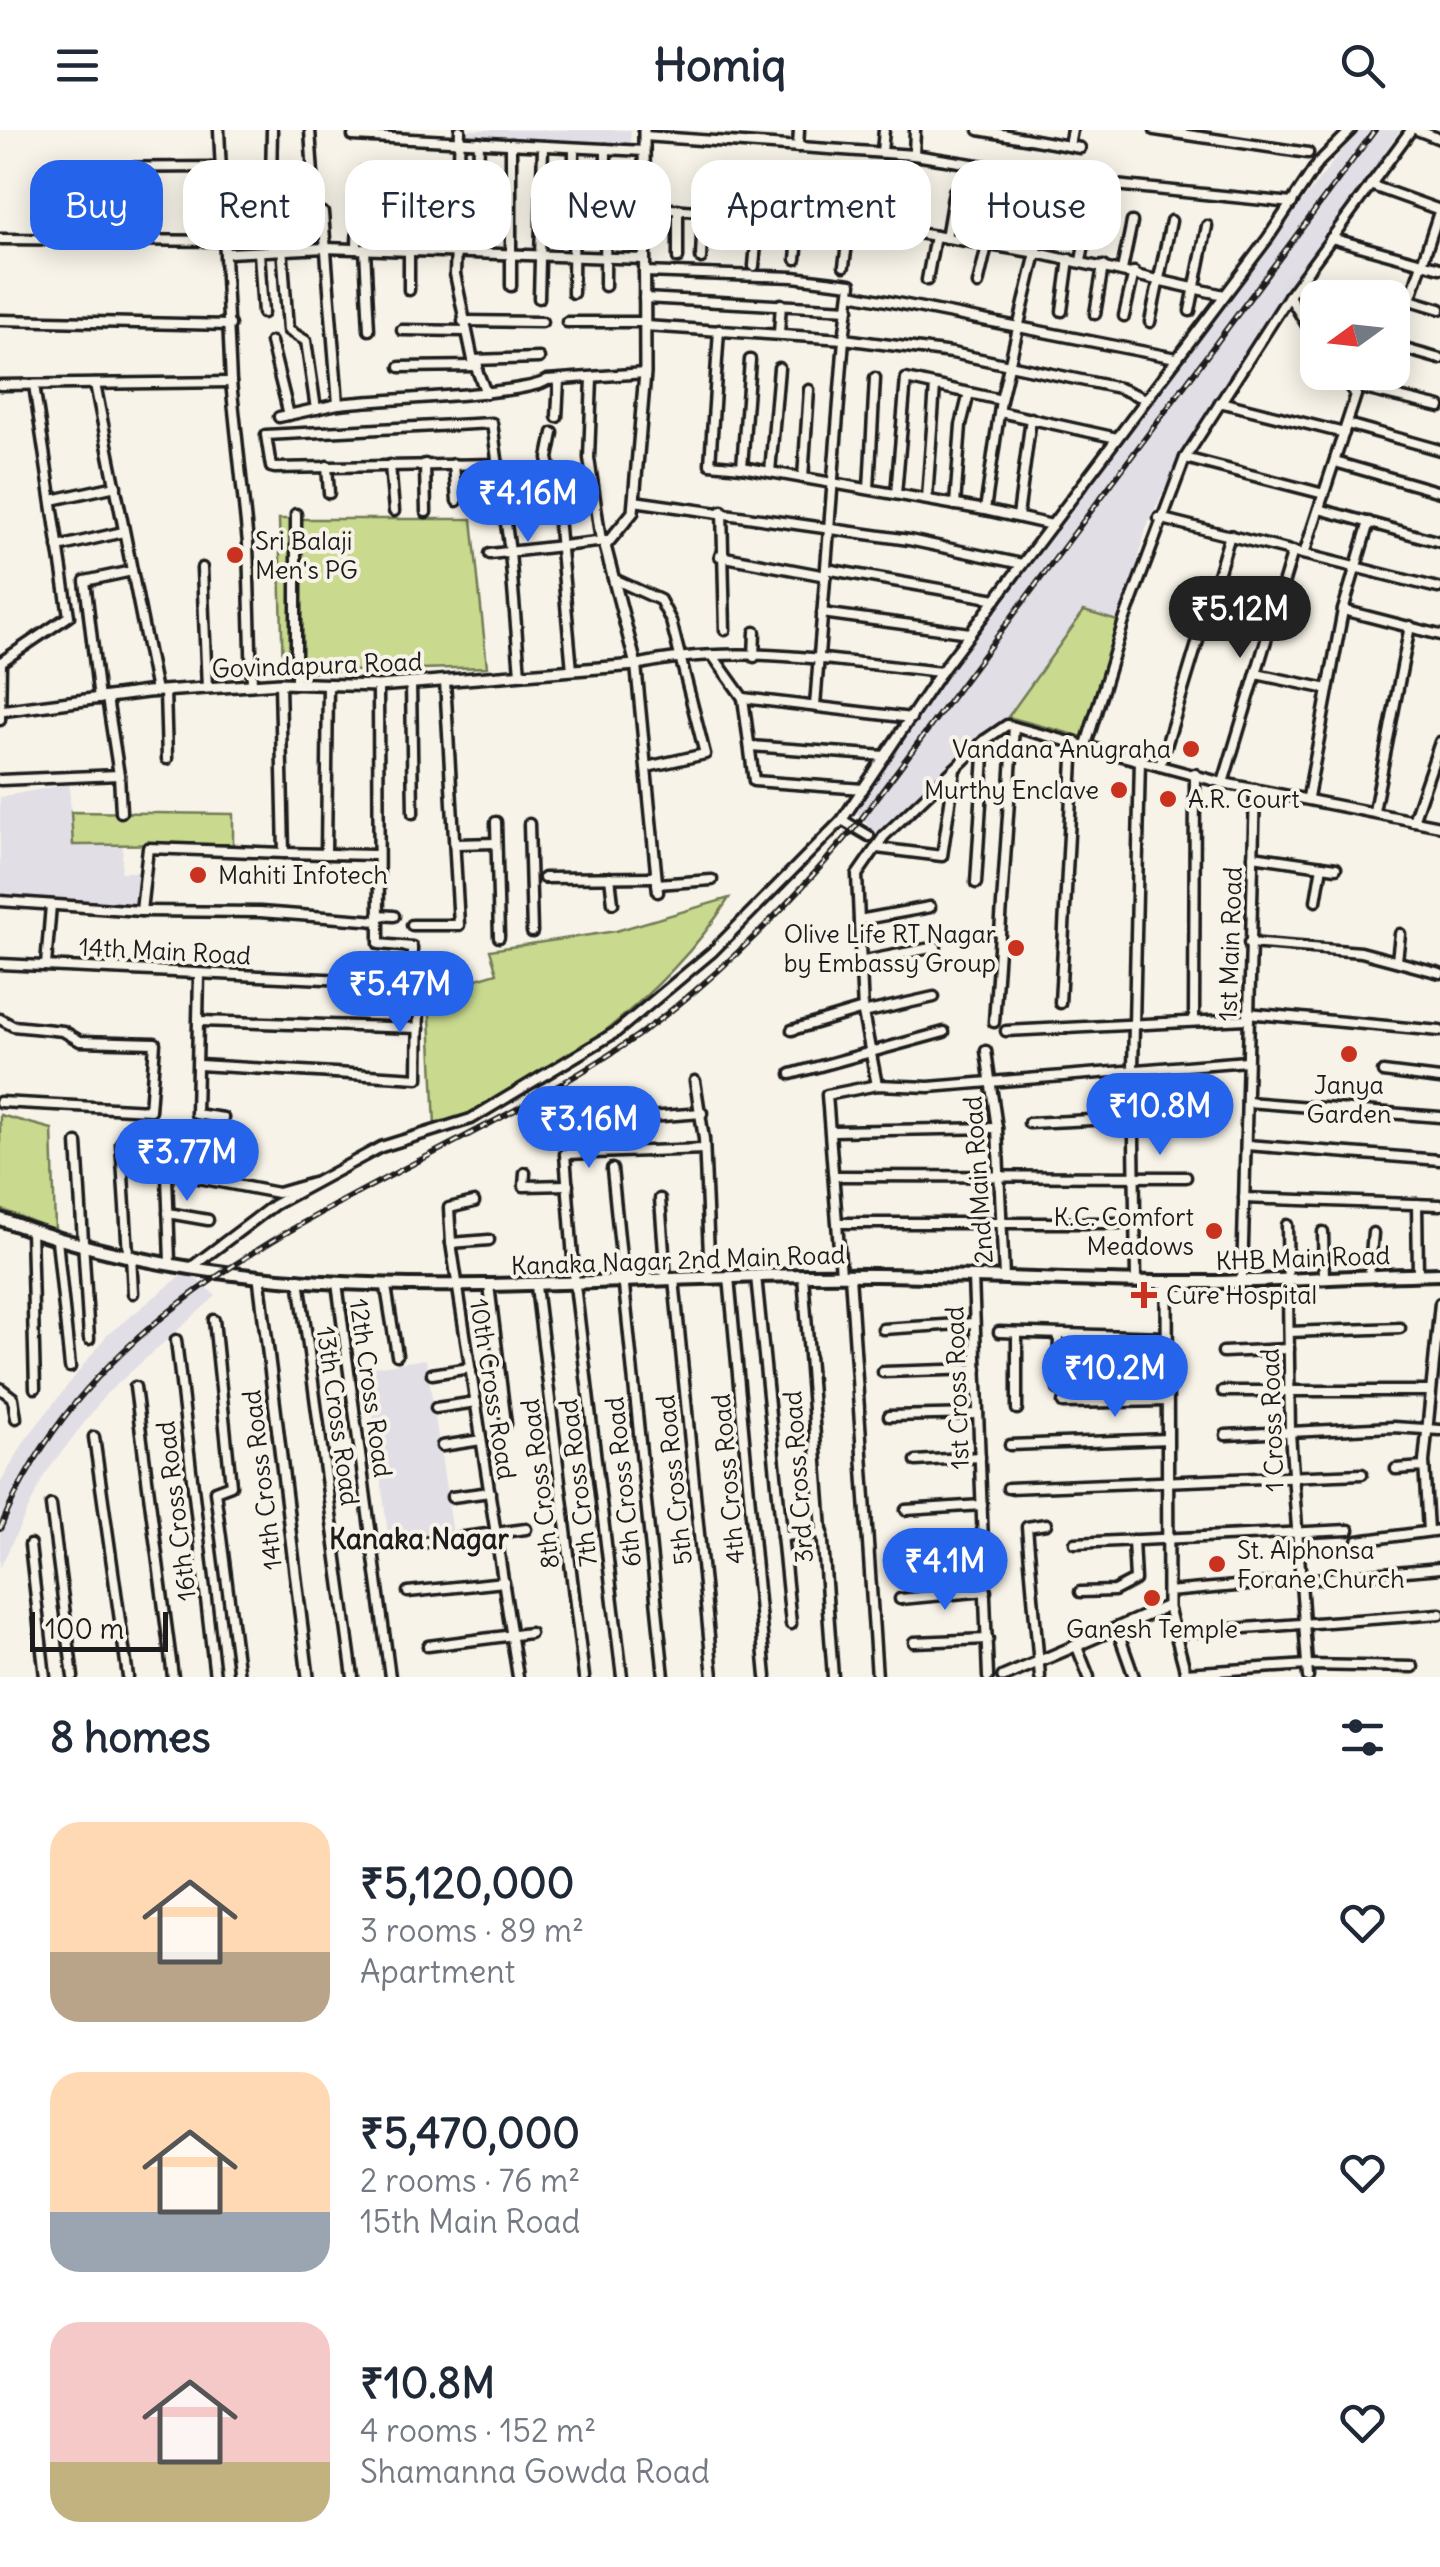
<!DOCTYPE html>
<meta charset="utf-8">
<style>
body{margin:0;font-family:Delius,sans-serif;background:#f2f2f3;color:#1f2937;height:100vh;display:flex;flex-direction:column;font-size:38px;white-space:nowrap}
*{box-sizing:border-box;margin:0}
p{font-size:32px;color:#747a83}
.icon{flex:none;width:55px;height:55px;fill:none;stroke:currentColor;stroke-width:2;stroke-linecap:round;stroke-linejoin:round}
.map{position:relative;height:1547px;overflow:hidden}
.side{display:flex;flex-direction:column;background:#fff;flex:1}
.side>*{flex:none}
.guide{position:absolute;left:30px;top:30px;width:1380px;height:90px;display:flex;gap:20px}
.needle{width:65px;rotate:255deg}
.tools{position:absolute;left:1300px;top:150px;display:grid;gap:20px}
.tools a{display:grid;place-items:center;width:110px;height:110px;border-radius:20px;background:#fff;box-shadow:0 5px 25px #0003;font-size:50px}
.scale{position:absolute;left:30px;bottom:25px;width:138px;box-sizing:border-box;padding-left:10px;border:5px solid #1c1c1c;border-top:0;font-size:28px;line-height:35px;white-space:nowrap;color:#1c1c1c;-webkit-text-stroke:8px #f7f3e8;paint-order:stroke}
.price{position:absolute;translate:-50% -85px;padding:0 22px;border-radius:35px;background:#2563eb;color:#fff;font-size:32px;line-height:65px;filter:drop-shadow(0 2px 5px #0008)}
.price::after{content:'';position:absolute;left:50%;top:60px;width:30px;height:22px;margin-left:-15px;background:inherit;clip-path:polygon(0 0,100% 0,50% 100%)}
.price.on{background:#222;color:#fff}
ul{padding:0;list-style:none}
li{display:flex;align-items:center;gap:30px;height:250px;padding:0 50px}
li span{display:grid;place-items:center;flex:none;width:280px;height:200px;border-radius:30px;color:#555}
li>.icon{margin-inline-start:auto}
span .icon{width:120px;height:120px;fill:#fffc;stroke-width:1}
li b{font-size:42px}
h2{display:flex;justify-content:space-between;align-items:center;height:120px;padding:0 50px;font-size:42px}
.pill{padding:0 35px;border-radius:30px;background:#fff;box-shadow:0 5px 25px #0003;font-size:35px;line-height:90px}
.pill.on{background:#2563eb;color:#fff}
header{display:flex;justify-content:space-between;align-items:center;height:130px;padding:0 50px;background:#fff;font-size:45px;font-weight:700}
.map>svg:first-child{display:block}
.built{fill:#e1dee5}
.green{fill:#c9da8f;stroke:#727b56;stroke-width:2.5}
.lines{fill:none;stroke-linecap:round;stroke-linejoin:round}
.minor-casing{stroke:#1c1c1c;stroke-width:15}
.tertiary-casing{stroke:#1c1c1c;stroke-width:16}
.secondary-casing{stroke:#1c1c1c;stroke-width:18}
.minor{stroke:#f7f3e8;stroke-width:8}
.tertiary{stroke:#f7f3e8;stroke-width:9}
.secondary{stroke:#f7f3e8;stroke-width:10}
.rail-casing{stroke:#1c1c1c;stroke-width:6}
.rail{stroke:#f7f3e8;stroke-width:2.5;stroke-dasharray:8;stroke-linecap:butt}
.poi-dot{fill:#c8321e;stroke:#f7f3e8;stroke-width:4}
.labels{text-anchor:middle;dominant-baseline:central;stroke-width:8;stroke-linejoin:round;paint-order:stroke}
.poi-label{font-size:25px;fill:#1c1c1c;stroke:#f7f3e8;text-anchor:start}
.street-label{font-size:25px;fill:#1c1c1c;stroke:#f7f3e8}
.neighbourhood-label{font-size:28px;font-weight:bold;fill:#1c1c1c;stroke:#f7f3e8}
</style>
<header><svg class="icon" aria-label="menu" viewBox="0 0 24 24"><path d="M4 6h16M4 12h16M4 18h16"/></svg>Homiq<svg class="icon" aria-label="search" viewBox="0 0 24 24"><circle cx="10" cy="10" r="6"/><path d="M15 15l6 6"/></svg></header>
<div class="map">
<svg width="1440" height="1547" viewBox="0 0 1440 1547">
<rect width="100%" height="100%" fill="#f7f3e8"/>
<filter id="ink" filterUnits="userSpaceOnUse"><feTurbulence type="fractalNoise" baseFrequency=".01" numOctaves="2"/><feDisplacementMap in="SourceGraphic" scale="20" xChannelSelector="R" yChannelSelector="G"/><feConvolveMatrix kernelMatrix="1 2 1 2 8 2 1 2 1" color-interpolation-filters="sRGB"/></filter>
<g filter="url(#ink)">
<g class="built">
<path d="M466 0H631L630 15 465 7Z"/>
<path d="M1358 0H1400L1241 232 1171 345 1146 399 1121 492 1084 481 1008 587 986 600 879 708 856 682 939 554 1189 216Z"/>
<path d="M69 654 73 714 123 715 121 742H140L138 774 0 766V667Z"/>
<path d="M187 1141 216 1166 106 1264 45 1344 0 1438V1354L26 1309 107 1205Z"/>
<path d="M426 1229 453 1404 389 1413 367 1238Z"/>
</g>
<g class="green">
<path d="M279 389H472L487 537 283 543Z"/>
<path d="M1084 481 1121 492 1083 607 1008 587Z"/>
<path d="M71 682 233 684V714L73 715Z"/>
<path d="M729 768C669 864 543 961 435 996L429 863 497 843 490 820 616 801Z"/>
<path d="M0 985 52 999 55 1100 0 1079Z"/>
</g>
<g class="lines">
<g class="minor-casing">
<g id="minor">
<path d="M219 0 231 252 248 413 252 555"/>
<path d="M310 0 314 59"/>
<path d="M460 0 455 144 473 230 486 263"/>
<path d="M979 0 1080 18"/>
<path d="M1155 0 1308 23"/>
<path d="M1417 0 1440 9"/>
<path d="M353 6 644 21"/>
<path d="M644 6 914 25 1095 53 1292 73"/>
<path d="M1069 16 1072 0"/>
<path d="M798 17 799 0"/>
<path d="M882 22 884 0"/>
<path d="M914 25 915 0"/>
<path d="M48 38 222 37"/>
<path d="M363 42H456"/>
<path d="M271 51 272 0"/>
<path d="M1370 55 1440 80"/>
<path d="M382 69H456"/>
<path d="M279 73 288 200 306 211 316 279"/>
<path d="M644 77 858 93 1037 123 1224 165"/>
<path d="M678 79V128"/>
<path d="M1440 79 1410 170 1440 179"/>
<path d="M477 81 479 12"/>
<path d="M707 83 710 43"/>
<path d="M810 87 814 44"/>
<path d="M842 92 847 50"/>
<path d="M873 96 879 53"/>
<path d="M913 102 919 57"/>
<path d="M946 108 954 61"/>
<path d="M1331 108 1440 138"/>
<path d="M0 109 228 111"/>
<path d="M357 119 358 70"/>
<path d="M365 119 369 200"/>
<path d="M409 121V160"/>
<path d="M259 122 263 183"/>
<path d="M228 123 325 118 644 129"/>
<path d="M701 128 703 83"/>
<path d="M796 129 800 87"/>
<path d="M1081 131 1089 87"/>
<path d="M754 136 762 47"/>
<path d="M844 136 850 92"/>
<path d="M1122 140 1132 92"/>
<path d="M644 142 793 147 851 154 844 209 645 196"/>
<path d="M927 150 935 106"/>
<path d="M978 154 995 81"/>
<path d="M511 156V14"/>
<path d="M605 156 606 19"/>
<path d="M1295 159 1320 168"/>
<path d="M573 163 574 18"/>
<path d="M851 164 1176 228"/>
<path d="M1289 166 1318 213"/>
<path d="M539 168 543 16"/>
<path d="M644 168 849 179"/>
<path d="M1062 181 1069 129"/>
<path d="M1190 181 1207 96"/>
<path d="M1095 184 1103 136"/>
<path d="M1124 186 1134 142"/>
<path d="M0 190 230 195"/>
<path d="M463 191 542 192"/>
<path d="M567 192H645"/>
<path d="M1150 192 1171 91"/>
<path d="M402 200 466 201"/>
<path d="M719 200 710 334 742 337"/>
<path d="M779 203 781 174"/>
<path d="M271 212 289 285"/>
<path d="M1394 216 1440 229"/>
<path d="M473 230 539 228"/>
<path d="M750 230 742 337 985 380"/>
<path d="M400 237 478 236"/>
<path d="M592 248 589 328 601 411"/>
<path d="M95 254 156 561"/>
<path d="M0 255 231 252"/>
<path d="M1352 256 1440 277"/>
<path d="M1220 272 1344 303"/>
<path d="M338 274C375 269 528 265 547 250L645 243"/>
<path d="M1000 282 1117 308"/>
<path d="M279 287 338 274 323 83"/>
<path d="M557 287 559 250"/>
<path d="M1347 294 1440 320"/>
<path d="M553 303 548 328 556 365 572 540"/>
<path d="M1185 328 1324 364"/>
<path d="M1335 332 1440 362"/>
<path d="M425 334 426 382"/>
<path d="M454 334 457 371"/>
<path d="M499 334 275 338 271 337 266 305 492 293 510 422 520 544"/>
<path d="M390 335 394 381"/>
<path d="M327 336 329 363"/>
<path d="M770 342 779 238"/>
<path d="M803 348 809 260"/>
<path d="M869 359 875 248"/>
<path d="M896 364 906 249 1001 270"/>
<path d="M927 369 935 256"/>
<path d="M52 370 116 356"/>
<path d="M634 371 909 410 1022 434"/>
<path d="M955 375 961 295 969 263"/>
<path d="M1319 379 1440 412"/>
<path d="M722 381 725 500"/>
<path d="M296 384V554"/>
<path d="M1018 386 1031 288"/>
<path d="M1159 388 1438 458"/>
<path d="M1052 395 985 380 1001 270 1054 47"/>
<path d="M58 417 123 402"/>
<path d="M490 424 606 411"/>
<path d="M1304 424 1356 265 1339 242"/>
<path d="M720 426 826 446"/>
<path d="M202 438 207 558"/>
<path d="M826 439 996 469"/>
<path d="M614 449 660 470 671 491 705 624 647 637"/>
<path d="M1343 480 1440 505"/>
<path d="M822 483 970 503"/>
<path d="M713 526 743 568 911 588"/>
<path d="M754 527 755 502"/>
<path d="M1 532 69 486 34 255"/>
<path d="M1256 544 1328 559"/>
<path d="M411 553 413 683"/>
<path d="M165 561 167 629"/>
<path d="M743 568 754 651 863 659"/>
<path d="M99 569 85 451 132 441"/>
<path d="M815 576 844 209 952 223 1119 258 1146 269"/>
<path d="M0 590 1 532"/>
<path d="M1086 615 1124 491 1185 328 1289 166 1411 0"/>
<path d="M750 616 885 626"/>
<path d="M1160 636 1230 405"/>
<path d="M119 645 121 682"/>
<path d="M0 650 119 645 107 568"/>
<path d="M1223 653 1293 421"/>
<path d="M1308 667 1343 480 1369 392"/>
<path d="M1374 681 1410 496"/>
<path d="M1413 691 1440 612"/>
<path d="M496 692 499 807"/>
<path d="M529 694 532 802"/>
<path d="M869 706 842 690 941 542 1268 108 1318 33 1351 0"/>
<path d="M457 714 496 713"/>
<path d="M877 718 942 726 955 639"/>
<path d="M284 723 375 725"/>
<path d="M326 724 328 555"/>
<path d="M1253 726 1336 738"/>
<path d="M610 747 613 773"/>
<path d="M544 748 656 747"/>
<path d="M976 753 985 610"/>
<path d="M657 754 712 750"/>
<path d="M658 762 636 535C734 512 842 532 941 542"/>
<path d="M0 771 141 781 148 718 284 723 280 553"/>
<path d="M1316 771 1322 736"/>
<path d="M141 781 260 782 378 791"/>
<path d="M378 785 394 786"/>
<path d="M859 790 930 777"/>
<path d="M412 795H459L445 551"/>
<path d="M1249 813 1361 822 1440 843"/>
<path d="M1397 830 1400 804"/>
<path d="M859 832 936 817"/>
<path d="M0 834 412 853V817L379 814 378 556"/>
<path d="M46 835 51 775"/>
<path d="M199 844 196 984 223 988"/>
<path d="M1060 873 1074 611"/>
<path d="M863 883 934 867"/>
<path d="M1247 883 1440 901"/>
<path d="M0 889 13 896 63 901 80 911 155 913 150 980 0 972"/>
<path d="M1194 890 1195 644"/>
<path d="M200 891 419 898"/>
<path d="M994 892 1014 597"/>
<path d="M792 900 863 879"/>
<path d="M1006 901 1246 889"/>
<path d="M986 921 997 998 1004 1147"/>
<path d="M199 935 418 948 419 862 412 853"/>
<path d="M1383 942 1440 949"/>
<path d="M791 944 944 902"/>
<path d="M695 951 704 1009 710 1148"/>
<path d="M877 955 863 883 857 745 884 706 985 610 1007 595 1223 653 1440 696"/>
<path d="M1247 972 1440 987"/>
<path d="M597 991 702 983"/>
<path d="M1029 993 1133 988 1213 991"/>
<path d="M833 1001 997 998"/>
<path d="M77 1013 89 1209"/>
<path d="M121 1013 128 1124"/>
<path d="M1246 1015 1440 1030"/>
<path d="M166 1017 170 1132"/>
<path d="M612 1039 664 1547"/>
<path d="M167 1042 278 1063 313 1053"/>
<path d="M525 1043 524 1056 568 1055"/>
<path d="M835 1046 1186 1047"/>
<path d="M1244 1068 1440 1075"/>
<path d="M660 1069 666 1149"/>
<path d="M474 1072 449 1078 451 1113 518 1547"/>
<path d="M1417 1074 1418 1144"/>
<path d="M168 1083 208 1090"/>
<path d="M839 1093H1133"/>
<path d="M1287 1095 1290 1303 1308 1547"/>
<path d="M31 1100 35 1258"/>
<path d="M1323 1102 1324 1149"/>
<path d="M57 1110 70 1237"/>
<path d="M451 1113 489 1110"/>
<path d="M131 1125 133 1163"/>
<path d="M193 1136 274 1075 381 1017 471 989 616 902 712 822 842 690"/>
<path d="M841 1144 827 965 877 955 929 957 1247 931"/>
<path d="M803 1145 833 1547"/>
<path d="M850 1145 877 1547"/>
<path d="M756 1146 791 1494"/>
<path d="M729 1147 766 1547"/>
<path d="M973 1147 988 1547"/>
<path d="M1369 1147 1373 1103"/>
<path d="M299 1149 353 1547"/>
<path d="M674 1149 713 1547"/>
<path d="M1136 1150 1133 939 1140 629"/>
<path d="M1242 1151 1255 659"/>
<path d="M337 1153 390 1547"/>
<path d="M489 1155 506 1294"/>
<path d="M536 1156 584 1547"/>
<path d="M386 1157 397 1225"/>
<path d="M214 1190 231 1355 215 1361 239 1547"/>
<path d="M883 1199 974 1193"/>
<path d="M999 1202 1165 1207"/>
<path d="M1289 1202 1400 1198"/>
<path d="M1017 1204V1279"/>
<path d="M1104 1206 1105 1272"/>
<path d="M176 1210 215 1547"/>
<path d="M1223 1222 1289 1219"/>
<path d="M883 1242 977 1239"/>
<path d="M432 1244 470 1238"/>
<path d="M135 1257 173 1547"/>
<path d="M0 1258 13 1268 16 1288"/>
<path d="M1058 1259 1059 1206"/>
<path d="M1223 1261H1429"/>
<path d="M1063 1273 1167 1271"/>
<path d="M436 1278 476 1272"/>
<path d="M889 1286 978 1284"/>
<path d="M1226 1305 1393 1297 1440 1300"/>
<path d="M94 1307 128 1547"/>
<path d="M1010 1315 1167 1309"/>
<path d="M442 1316 481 1310"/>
<path d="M916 1331 980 1327"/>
<path d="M1396 1339 1424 1337"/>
<path d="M1008 1358 1362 1344"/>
<path d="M452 1367 490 1362"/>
<path d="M51 1375 73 1547"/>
<path d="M906 1380 982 1375"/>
<path d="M1428 1401 1424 1332 1440 1173"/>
<path d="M782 1406 823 1403"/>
<path d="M1358 1411 1440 1400"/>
<path d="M1075 1413 1349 1400"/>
<path d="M30 1415 45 1547"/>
<path d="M395 1416 526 1399"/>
<path d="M897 1420 984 1414"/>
<path d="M408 1462 504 1452"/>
<path d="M1080 1462 1114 1461 1135 1450 1133 1410"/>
<path d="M1168 1462 1440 1438"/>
<path d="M900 1469 986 1461"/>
<path d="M1168 1476 1186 1544"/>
<path d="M1117 1499 1134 1547"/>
<path d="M1175 1503 1440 1484"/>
<path d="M914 1512 988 1509"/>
<path d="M428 1516 530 1503"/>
<path d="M1077 1517 1089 1547"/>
<path d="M1185 1543 1307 1535 1413 1537"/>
<path d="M622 1547 575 1155 565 1024 704 1019"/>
<path d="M1040 1547 1027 1397 1046 1394"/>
</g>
</g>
<g class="tertiary-casing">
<g id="tertiary">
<path d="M0 581 147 562 280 553 378 556 636 535 605 416 633 382 645 243 644 0"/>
<path d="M259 1148 308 1547"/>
<path d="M1003 1547 1168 1476 1167 1152"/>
</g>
</g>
<g class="secondary-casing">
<path id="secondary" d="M0 1089C258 1186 537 1149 807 1145 927 1143 1048 1151 1169 1152 1259 1153 1350 1146 1440 1144"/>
</g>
<use href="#minor" class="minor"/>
<use href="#tertiary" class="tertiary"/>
<use href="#secondary" class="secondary"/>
<g class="rail-casing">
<path id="rail" d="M0 1399C105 1142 387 1065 601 930 700 868 781 784 856 696L1375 0"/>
</g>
<use href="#rail" class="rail"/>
</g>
</g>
<g class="poi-dot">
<circle cx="235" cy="425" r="10"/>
<circle cx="1191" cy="619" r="10"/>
<circle cx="1119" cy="660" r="10"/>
<circle cx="1168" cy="669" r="10"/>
<circle cx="198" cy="745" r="10"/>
<circle cx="1016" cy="818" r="10"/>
<circle cx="1349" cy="924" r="10"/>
<circle cx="1214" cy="1101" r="10"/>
<path d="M1139 1150h10v10h10v10h-10v10h-10v-10h-10v-10h10z"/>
<circle cx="1217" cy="1434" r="10"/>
<circle cx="1152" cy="1468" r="10"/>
</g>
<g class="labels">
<g class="poi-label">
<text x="255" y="411">Sri Balaji<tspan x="255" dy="29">Men's PG</tspan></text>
<text x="1171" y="619" text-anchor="end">Vandana Anugraha</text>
<text x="1099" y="660" text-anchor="end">Murthy Enclave</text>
<text x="1188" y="669">A.R. Court</text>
<text x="218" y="745">Mahiti Infotech</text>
<text x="996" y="804" text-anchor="end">Olive Life RT Nagar<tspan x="996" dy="29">by Embassy Group</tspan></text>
<text x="1349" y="955" text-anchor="middle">Janya<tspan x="1349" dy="29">Garden</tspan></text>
<text x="1194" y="1087" text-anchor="end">K.C. Comfort<tspan x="1194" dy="29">Meadows</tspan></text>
<text x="1166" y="1165">Cure Hospital</text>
<text x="1237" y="1420">St. Alphonsa<tspan x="1237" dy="29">Forane Church</tspan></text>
<text x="1152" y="1499" text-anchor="middle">Ganesh Temple</text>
</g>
<g class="street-label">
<text transform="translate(317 535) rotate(-2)">Govindapura Road</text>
<text transform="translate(1230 814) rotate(-88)">1st Main Road</text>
<text transform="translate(165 821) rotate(3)">14th Main Road</text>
<text transform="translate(978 1050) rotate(-94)">2nd Main Road</text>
<text transform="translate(1303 1128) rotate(-2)">KHB Main Road</text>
<text transform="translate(678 1130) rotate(-2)">Kanaka Nagar 2nd Main Road</text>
<text transform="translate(371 1258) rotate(82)">12th Cross Road</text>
<text transform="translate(957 1258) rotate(-92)">1st Cross Road</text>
<text transform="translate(493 1259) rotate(81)">10th Cross Road</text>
<text transform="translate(338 1286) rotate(82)">13th Cross Road</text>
<text transform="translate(1272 1290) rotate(-92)">1 Cross Road</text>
<text transform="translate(798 1347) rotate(-94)">3rd Cross Road</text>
<text transform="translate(728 1349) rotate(-95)">4th Cross Road</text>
<text transform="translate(262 1350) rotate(-97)">14th Cross Road</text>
<text transform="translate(674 1350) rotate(-96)">5th Cross Road</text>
<text transform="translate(623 1352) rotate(-96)">6th Cross Road</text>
<text transform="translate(578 1353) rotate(-97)">7th Cross Road</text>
<text transform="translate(540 1354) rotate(-97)">8th Cross Road</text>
<text transform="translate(176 1381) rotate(-97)">16th Cross Road</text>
</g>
<g class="neighbourhood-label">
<text x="419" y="1409">Kanaka Nagar</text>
</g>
</g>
</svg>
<div class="tools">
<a><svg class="needle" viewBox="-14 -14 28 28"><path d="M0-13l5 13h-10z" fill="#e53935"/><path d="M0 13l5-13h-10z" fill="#747a83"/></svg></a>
</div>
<div class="scale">100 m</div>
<b class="price" style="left:528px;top:415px">₹4.16M</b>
<b class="price on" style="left:1240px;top:531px">₹5.12M</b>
<b class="price" style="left:400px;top:906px">₹5.47M</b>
<b class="price" style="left:1160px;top:1028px">₹10.8M</b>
<b class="price" style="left:589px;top:1041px">₹3.16M</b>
<b class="price" style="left:187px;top:1074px">₹3.77M</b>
<b class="price" style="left:1115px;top:1290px">₹10.2M</b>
<b class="price" style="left:945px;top:1483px">₹4.1M</b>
<div class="guide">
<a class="pill on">Buy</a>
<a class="pill">Rent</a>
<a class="pill">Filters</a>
<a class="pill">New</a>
<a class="pill">Apartment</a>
<a class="pill">House</a>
</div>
</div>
<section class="side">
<h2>8 homes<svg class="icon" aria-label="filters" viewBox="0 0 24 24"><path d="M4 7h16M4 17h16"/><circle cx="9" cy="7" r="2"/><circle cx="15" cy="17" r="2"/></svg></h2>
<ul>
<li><span style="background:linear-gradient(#ffd9b3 65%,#b9a48a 0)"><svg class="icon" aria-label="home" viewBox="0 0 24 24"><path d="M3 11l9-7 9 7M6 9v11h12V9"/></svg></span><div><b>₹5,120,000</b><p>3 rooms · 89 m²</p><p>Apartment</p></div><svg class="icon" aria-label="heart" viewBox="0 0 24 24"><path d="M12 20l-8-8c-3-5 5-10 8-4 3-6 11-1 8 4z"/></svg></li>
<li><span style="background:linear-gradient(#ffd9b3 70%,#9aa5b1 0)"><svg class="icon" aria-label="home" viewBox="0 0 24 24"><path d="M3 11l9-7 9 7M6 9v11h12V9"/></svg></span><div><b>₹5,470,000</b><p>2 rooms · 76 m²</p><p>15th Main Road</p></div><svg class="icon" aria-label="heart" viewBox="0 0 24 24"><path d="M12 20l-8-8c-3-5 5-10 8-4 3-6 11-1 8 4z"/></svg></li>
<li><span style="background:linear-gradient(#f6c9c9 70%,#c2b280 0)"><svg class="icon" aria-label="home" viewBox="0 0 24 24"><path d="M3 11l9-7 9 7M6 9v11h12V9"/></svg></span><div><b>₹10.8M</b><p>4 rooms · 152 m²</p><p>Shamanna Gowda Road</p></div><svg class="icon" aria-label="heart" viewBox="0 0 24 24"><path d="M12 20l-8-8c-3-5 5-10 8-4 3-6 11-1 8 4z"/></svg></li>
</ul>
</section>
